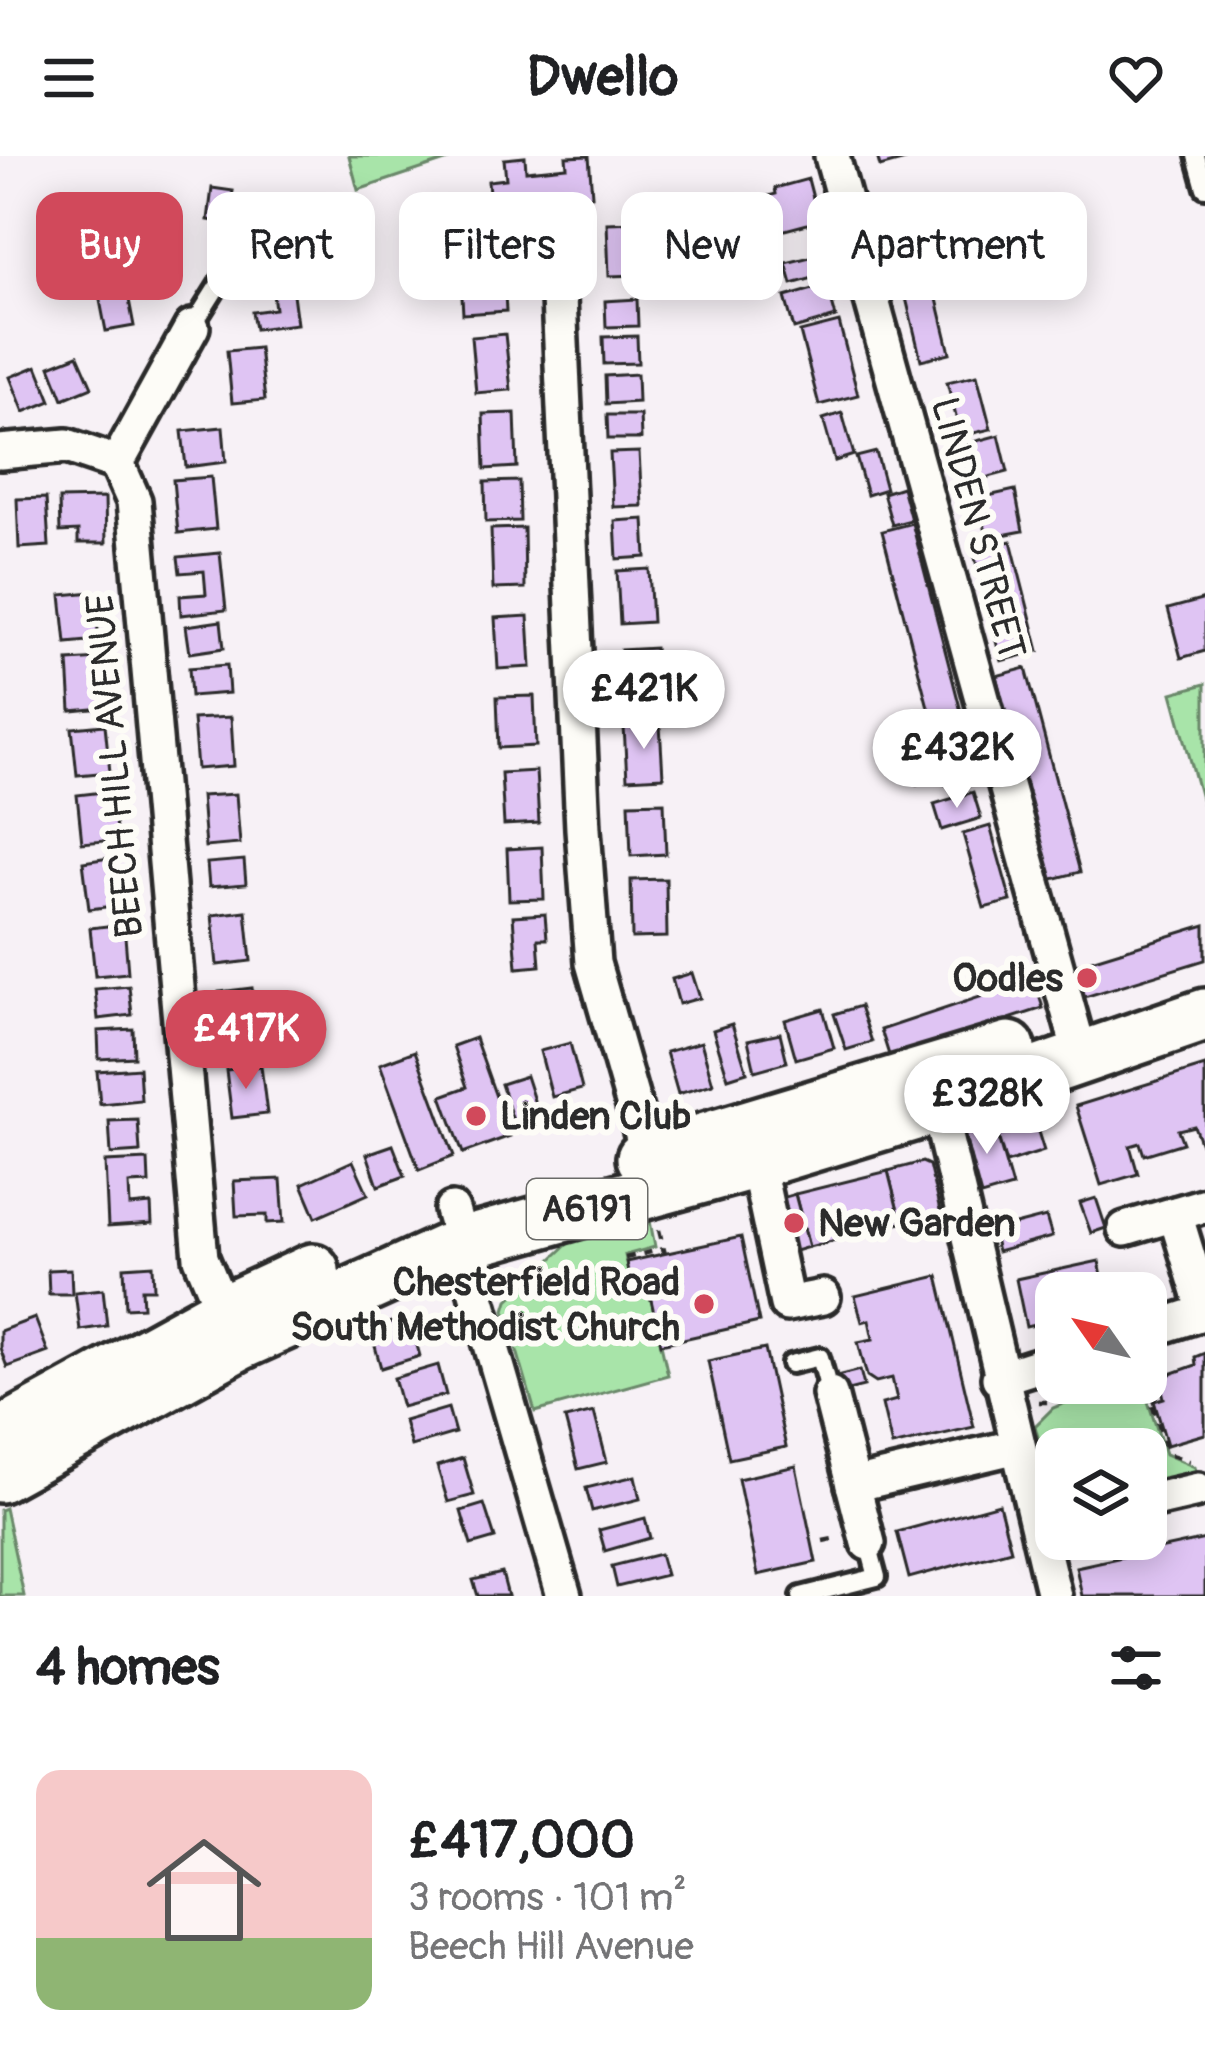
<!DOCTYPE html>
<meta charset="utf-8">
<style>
body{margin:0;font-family:Pangolin,sans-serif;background:#f2f2f2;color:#202124;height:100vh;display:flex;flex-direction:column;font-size:45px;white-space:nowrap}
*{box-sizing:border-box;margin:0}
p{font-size:39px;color:#757577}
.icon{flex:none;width:66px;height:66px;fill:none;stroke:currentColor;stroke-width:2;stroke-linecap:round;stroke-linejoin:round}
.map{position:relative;height:1440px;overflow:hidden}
.details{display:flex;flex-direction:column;background:#fff;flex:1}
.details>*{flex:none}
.top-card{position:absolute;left:36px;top:36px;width:1134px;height:108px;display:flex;gap:24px}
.needle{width:78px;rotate:304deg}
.tools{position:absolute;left:1035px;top:1116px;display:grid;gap:24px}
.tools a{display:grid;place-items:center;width:132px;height:132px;border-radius:24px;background:#fff;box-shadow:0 6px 30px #0003;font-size:60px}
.price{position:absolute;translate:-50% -102px;padding:0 27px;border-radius:42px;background:#fff;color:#222;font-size:39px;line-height:78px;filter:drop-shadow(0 3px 6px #0008)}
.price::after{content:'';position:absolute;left:50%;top:72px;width:36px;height:27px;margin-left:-18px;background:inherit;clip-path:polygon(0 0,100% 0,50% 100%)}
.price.selected{background:#d1495b;color:#fff}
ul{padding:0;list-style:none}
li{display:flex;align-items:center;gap:36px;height:300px;padding:0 36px}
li+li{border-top:3px solid #e0e0e0}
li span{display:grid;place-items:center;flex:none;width:336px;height:240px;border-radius:24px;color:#555}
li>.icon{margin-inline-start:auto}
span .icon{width:144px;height:144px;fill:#fffc;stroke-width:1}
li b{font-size:51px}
h2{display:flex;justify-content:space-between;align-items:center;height:144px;padding:0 36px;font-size:51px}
.pill{padding:0 42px;border-radius:24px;background:#fff;box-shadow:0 6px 30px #0003;font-size:42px;line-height:108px}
.pill.selected{background:#d1495b;color:#fff}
header{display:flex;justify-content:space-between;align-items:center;height:156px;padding:0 36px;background:#fff;font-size:54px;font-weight:700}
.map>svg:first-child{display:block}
.green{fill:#a8e4a9;stroke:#6a886a;stroke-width:3}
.building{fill:#dfc4f3;stroke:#2b2b2b;stroke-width:3}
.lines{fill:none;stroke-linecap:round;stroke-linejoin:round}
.service-casing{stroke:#2b2b2b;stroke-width:26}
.minor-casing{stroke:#2b2b2b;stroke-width:42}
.primary-casing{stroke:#2b2b2b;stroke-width:60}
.path{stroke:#2b2b2b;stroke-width:4.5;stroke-dasharray:9 9;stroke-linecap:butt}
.service{stroke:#fdfcf7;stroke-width:16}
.minor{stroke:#fdfcf7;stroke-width:33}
.primary{stroke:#fdfcf7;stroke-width:51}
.poi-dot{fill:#d1495b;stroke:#fdfcf7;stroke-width:4.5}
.labels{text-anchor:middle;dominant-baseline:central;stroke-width:12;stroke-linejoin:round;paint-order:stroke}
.shield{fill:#fdfcf7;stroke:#6a6a68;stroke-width:3}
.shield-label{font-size:36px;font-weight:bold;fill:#2b2b2b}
.street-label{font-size:39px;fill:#2b2b2b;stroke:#fdfcf7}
.poi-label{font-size:39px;font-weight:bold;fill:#2b2b2b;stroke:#fdfcf7;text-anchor:end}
</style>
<header><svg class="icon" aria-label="menu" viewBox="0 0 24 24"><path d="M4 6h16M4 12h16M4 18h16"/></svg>Dwello<svg class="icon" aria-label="heart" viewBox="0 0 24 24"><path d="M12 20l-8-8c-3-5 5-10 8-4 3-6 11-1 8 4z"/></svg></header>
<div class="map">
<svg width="1205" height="1440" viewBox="0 0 1205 1440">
<rect width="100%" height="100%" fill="#f7f1f6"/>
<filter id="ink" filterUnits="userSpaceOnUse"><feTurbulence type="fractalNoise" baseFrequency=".00833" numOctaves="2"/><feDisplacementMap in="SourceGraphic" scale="24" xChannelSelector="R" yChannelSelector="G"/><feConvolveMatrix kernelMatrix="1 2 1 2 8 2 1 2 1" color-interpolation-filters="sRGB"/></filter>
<g filter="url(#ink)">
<g class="green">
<path d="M349 0H460L358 34Z"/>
<path d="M1205 528V657L1172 537Z"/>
<path d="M649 1060 655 1091 625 1099 631 1129 647 1126 668 1219 535 1256 505 1154 508 1144 574 1082Z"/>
<path d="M1146 1205 1154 1232 1145 1236 1165 1298 1195 1311 1197 1318 1146 1330V1293H1056V1309L1046 1312 1035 1270 1053 1252 1082 1240 1092 1227H1146Z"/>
<path d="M5 1352 24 1440H0V1354Z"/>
</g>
<g class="building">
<path d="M589 0 592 40 490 50 488 25 506 23 504 3 525 1 526 15 567 11 566 1Z"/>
<path d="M877 0H920L880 11Z"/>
<path d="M808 23 819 65 770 78 761 42 776 38 775 32Z"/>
<path d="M212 32 233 35 231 45 265 49 262 72 208 64Z"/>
<path d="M899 54 909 92 889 97 879 59Z"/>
<path d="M638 66 640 119 609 120 607 67Z"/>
<path d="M168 74 179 126 149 131 138 80Z"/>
<path d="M457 76 459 107 424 109 423 79Z"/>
<path d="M818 99 824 119 792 128 786 107Z"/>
<path d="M289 108 297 168 255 173 252 156 275 153 272 130 247 133 244 114Z"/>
<path d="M930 114 950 197 921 204 901 121Z"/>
<path d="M504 121 506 155 463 158 461 124Z"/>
<path d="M126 128 134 170 106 175 98 134Z"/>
<path d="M827 129 836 161 794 173 785 141Z"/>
<path d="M637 143 638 170 606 171 605 145Z"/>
<path d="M839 166 858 239 819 249 800 176Z"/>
<path d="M505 178 511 234 476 237 471 181Z"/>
<path d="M637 180 638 207 604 208 603 181Z"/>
<path d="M259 192 265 244 232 247 227 195Z"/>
<path d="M78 199 92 231 63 243 50 210Z"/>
<path d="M37 210 51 245 24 256 10 221Z"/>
<path d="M637 218 638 246 606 248 605 220Z"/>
<path d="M977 219 991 273 961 280 947 226Z"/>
<path d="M515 257 517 311 485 313 483 258Z"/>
<path d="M842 257 854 299 835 305 823 263Z"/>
<path d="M607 259H640L641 283H608Z"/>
<path d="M223 271 226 306 186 311 182 275Z"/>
<path d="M999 279 1008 316 974 325 965 288Z"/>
<path d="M639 296 642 350 613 351 610 297Z"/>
<path d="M876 296 886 333 867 339 856 301Z"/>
<path d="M211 321 216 373 178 377 173 324Z"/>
<path d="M519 325 520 365 486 366 485 326Z"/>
<path d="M902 331 911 364 892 369 883 337Z"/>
<path d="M1015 334 1023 375 987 382 979 342Z"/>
<path d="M46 342 49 390 19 392 17 343Z"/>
<path d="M105 342 106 387H78V375L60 376 59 343Z"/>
<path d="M644 363 646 401 617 403 615 365Z"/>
<path d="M912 367 970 590 940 597 882 375Z"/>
<path d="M524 372 525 432 493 433 491 373Z"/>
<path d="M1011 385 1039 495 1001 505 973 394Z"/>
<path d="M220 397 226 454 181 459 180 440 206 438 204 415 180 417 178 401Z"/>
<path d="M649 413 652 466 620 468 617 415Z"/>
<path d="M94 436 99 484 66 487 61 439Z"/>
<path d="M1205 443V495L1181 502 1168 453Z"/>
<path d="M528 460 531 511 498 513 495 462Z"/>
<path d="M221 465 224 492 190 497 186 470Z"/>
<path d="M655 492 658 543 624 545 621 494Z"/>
<path d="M101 503 104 552 71 555 68 505Z"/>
<path d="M227 509 229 537 191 540 189 512Z"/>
<path d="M1026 512 1080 716 1049 724 996 520Z"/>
<path d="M534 540 536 590 499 592 497 541Z"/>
<path d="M231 561 234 610 197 613 193 563Z"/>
<path d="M105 569 110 616 77 619 72 572Z"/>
<path d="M660 569 663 621 627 623 624 571Z"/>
<path d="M965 593 972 620 945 628 943 620 917 628 912 609Z"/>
<path d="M536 615 539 667 504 669 501 617Z"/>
<path d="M112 635 117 684 82 687 77 639Z"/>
<path d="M973 636 981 662 942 674 934 648Z"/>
<path d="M236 638 240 688 205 691 201 640Z"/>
<path d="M664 646 666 698 631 700 629 647Z"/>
<path d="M990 670 1011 745 984 752 963 678Z"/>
<path d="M542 691 544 743 509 744 507 693Z"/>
<path d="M116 701 122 749 89 753 83 706Z"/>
<path d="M244 704 246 728 209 731 207 707Z"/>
<path d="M666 723 667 781 632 782 631 724Z"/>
<path d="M246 755 251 805 217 809 212 759Z"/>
<path d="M545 758 547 783H538L540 810 517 812 513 760Z"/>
<path d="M124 768 128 817 95 820 90 772Z"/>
<path d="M1205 769V804L1075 844 1065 812Z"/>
<path d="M692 817 700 842 679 848 672 823Z"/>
<path d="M1034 823 1043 852 890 902 881 874Z"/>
<path d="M129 830 132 859 98 863 95 833Z"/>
<path d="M252 832 258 883 224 887 219 836Z"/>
<path d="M860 850 872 886 846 894 834 858Z"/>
<path d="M823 853 834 892 796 903 785 864Z"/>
<path d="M732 868 747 916 728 922 713 874Z"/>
<path d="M133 873 134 901 99 903 98 875Z"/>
<path d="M780 877 787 906 755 915 748 884Z"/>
<path d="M475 882 510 980 463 997 442 940 467 931 453 890Z"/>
<path d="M701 886 713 928 678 938 666 896Z"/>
<path d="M570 887 582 933 552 941 540 895Z"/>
<path d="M415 895 454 1000 419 1014 380 908Z"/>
<path d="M261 910 267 958 232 962 226 914Z"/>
<path d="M1205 910V999L1194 970 1178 974 1183 987 1144 999 1140 987 1130 990 1138 1018 1101 1029 1076 950Z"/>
<path d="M139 912 141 944 100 948 97 915Z"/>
<path d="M526 920 542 969 517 977 501 928Z"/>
<path d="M1030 950 1044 995 1006 1007 992 961Z"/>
<path d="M992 961 1012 1031 981 1040 962 971Z"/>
<path d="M138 964 140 996 111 998 109 965Z"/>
<path d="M393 989 405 1020 378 1030 367 998Z"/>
<path d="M148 1004 149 1027 129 1028 130 1050 151 1048 152 1068 108 1071 105 1006Z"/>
<path d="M353 1005 368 1038 316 1061 302 1028Z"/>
<path d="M922 1006 929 1009 944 1072 928 1077 924 1062 901 1067 888 1015Z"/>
<path d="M888 1015 901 1067 809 1091 795 1038Z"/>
<path d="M281 1023 284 1066 267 1067V1059L236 1060 234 1025Z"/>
<path d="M795 1038 809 1091 792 1096 778 1043Z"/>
<path d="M1096 1042 1106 1072 1091 1077 1080 1047Z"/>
<path d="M1046 1061 1052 1081 997 1096 992 1075Z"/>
<path d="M741 1081 759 1166 661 1188 647 1126 631 1130 626 1106Z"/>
<path d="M1099 1105 1105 1137H1056V1164L1026 1171 1016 1123Z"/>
<path d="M153 1109 154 1133H142L143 1151 126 1152 124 1111Z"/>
<path d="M71 1113 72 1138H49L48 1114Z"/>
<path d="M938 1120 974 1271 892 1290 882 1248 897 1244 892 1222 876 1226 867 1220 858 1186 873 1183 869 1164 862 1166 855 1140Z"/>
<path d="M103 1133 107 1170 80 1174 75 1136Z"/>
<path d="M409 1161 420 1200 381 1212 370 1172Z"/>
<path d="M35 1162 48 1196 7 1211 0 1192V1175Z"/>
<path d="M765 1193 786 1291 729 1303 708 1205Z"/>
<path d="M1205 1197V1278L1167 1289 1154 1245 1164 1242 1159 1222 1196 1209 1195 1201Z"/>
<path d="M438 1209 446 1239 402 1251 394 1222Z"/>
<path d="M860 1214 864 1230 840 1236 836 1220Z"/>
<path d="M448 1252 455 1277 411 1290 404 1265Z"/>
<path d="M594 1256 607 1306 578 1313 565 1263Z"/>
<path d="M463 1302 474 1339 448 1346 437 1310Z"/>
<path d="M796 1310 816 1406 758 1419 738 1323Z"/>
<path d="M635 1320 640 1343 592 1355 586 1332Z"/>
<path d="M484 1348 495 1382 471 1389 461 1355Z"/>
<path d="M999 1348 1011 1394 909 1422 897 1376Z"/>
<path d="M645 1362 650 1382 605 1395 599 1374Z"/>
<path d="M1205 1383V1440H1082L1076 1411Z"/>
<path d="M660 1398 666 1419 617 1431 612 1410Z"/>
<path d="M502 1417 508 1440H478L473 1424Z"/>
</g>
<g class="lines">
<g class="service-casing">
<g id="service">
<path d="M1196 0 1205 32"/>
<path d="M192 171 229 112 312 59"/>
<path d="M791 1208 820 1201 830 1238"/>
<path d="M801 1440 877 1421 868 1387"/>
</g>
</g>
<g class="minor-casing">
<g id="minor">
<path d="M832 0 1082 904"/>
<path d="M557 98 583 673 593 807 654 1020"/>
<path d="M0 296 67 290 117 307"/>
<path d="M117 307 134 345 201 1102 230 1171"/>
<path d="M117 307 192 171"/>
<path d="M934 934 1054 1440"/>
<path d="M757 1006 787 1148 823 1141"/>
<path d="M452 1054 564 1440"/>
<path d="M1125 1073 1205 1049"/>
<path d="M1146 1175 1205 1156 1175 1058"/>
<path d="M999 1222 1056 1204"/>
<path d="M830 1238 868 1387"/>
<path d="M853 1329 1018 1290"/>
<path d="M1146 1346 1198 1334"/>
</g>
</g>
<g class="primary-casing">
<g id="primary">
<path d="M643 1002 1009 892"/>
<path d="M0 1278 222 1156 313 1114"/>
<path d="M0 1320 239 1188 461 1088 757 1006 938 951 1205 859"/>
</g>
</g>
<g class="path">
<path d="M659 1074 665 1098"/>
<path d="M625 1102 664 1093"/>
<path d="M1149 1204 1158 1236 1149 1238 1168 1298 1189 1305"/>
<path d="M1038 1246C1059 1247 1070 1242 1085 1227"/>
<path d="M823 1385 837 1382"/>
</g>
<use href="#service" class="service"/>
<use href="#minor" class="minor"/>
<use href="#primary" class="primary"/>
</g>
</g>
<g class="poi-dot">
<circle cx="1087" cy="822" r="12"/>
<circle cx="476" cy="960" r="12"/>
<circle cx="794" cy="1067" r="12"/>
<circle cx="704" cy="1148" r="12"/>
</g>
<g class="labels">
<rect class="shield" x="527" y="1023" width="120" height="60" rx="9"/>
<g class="shield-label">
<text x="587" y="1053">A6191</text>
</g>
<g class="street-label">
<text transform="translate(978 372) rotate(75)">LINDEN STREET</text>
<text transform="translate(115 610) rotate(-95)">BEECH HILL AVENUE</text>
</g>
<g class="poi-label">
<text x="1063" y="822">Oodles</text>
<text x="500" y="960" text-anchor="start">Linden Club</text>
<text x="818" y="1067" text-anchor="start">New Garden</text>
<text x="680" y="1126">Chesterfield Road<tspan x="680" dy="45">South Methodist Church</tspan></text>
</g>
</g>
</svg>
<div class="tools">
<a><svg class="needle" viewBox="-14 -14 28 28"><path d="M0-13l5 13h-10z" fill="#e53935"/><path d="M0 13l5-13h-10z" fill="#757577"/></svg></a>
<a><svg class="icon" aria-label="layers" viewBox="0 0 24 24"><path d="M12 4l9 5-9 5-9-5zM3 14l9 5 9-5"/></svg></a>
</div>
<b class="price" style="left:644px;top:596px">£421K</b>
<b class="price" style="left:957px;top:655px">£432K</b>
<b class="price selected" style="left:246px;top:936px">£417K</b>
<b class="price" style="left:987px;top:1001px">£328K</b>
<div class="top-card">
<a class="pill selected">Buy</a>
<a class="pill">Rent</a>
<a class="pill">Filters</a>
<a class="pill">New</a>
<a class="pill">Apartment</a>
</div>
</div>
<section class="details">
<h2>4 homes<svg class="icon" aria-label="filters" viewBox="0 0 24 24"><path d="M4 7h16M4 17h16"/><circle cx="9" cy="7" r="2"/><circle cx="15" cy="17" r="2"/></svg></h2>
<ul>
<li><span style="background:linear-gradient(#f6c9c9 70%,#8fb573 0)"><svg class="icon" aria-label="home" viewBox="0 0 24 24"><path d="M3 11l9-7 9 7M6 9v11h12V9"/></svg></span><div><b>£417,000</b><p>3 rooms · 101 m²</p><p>Beech Hill Avenue</p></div></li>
</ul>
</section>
